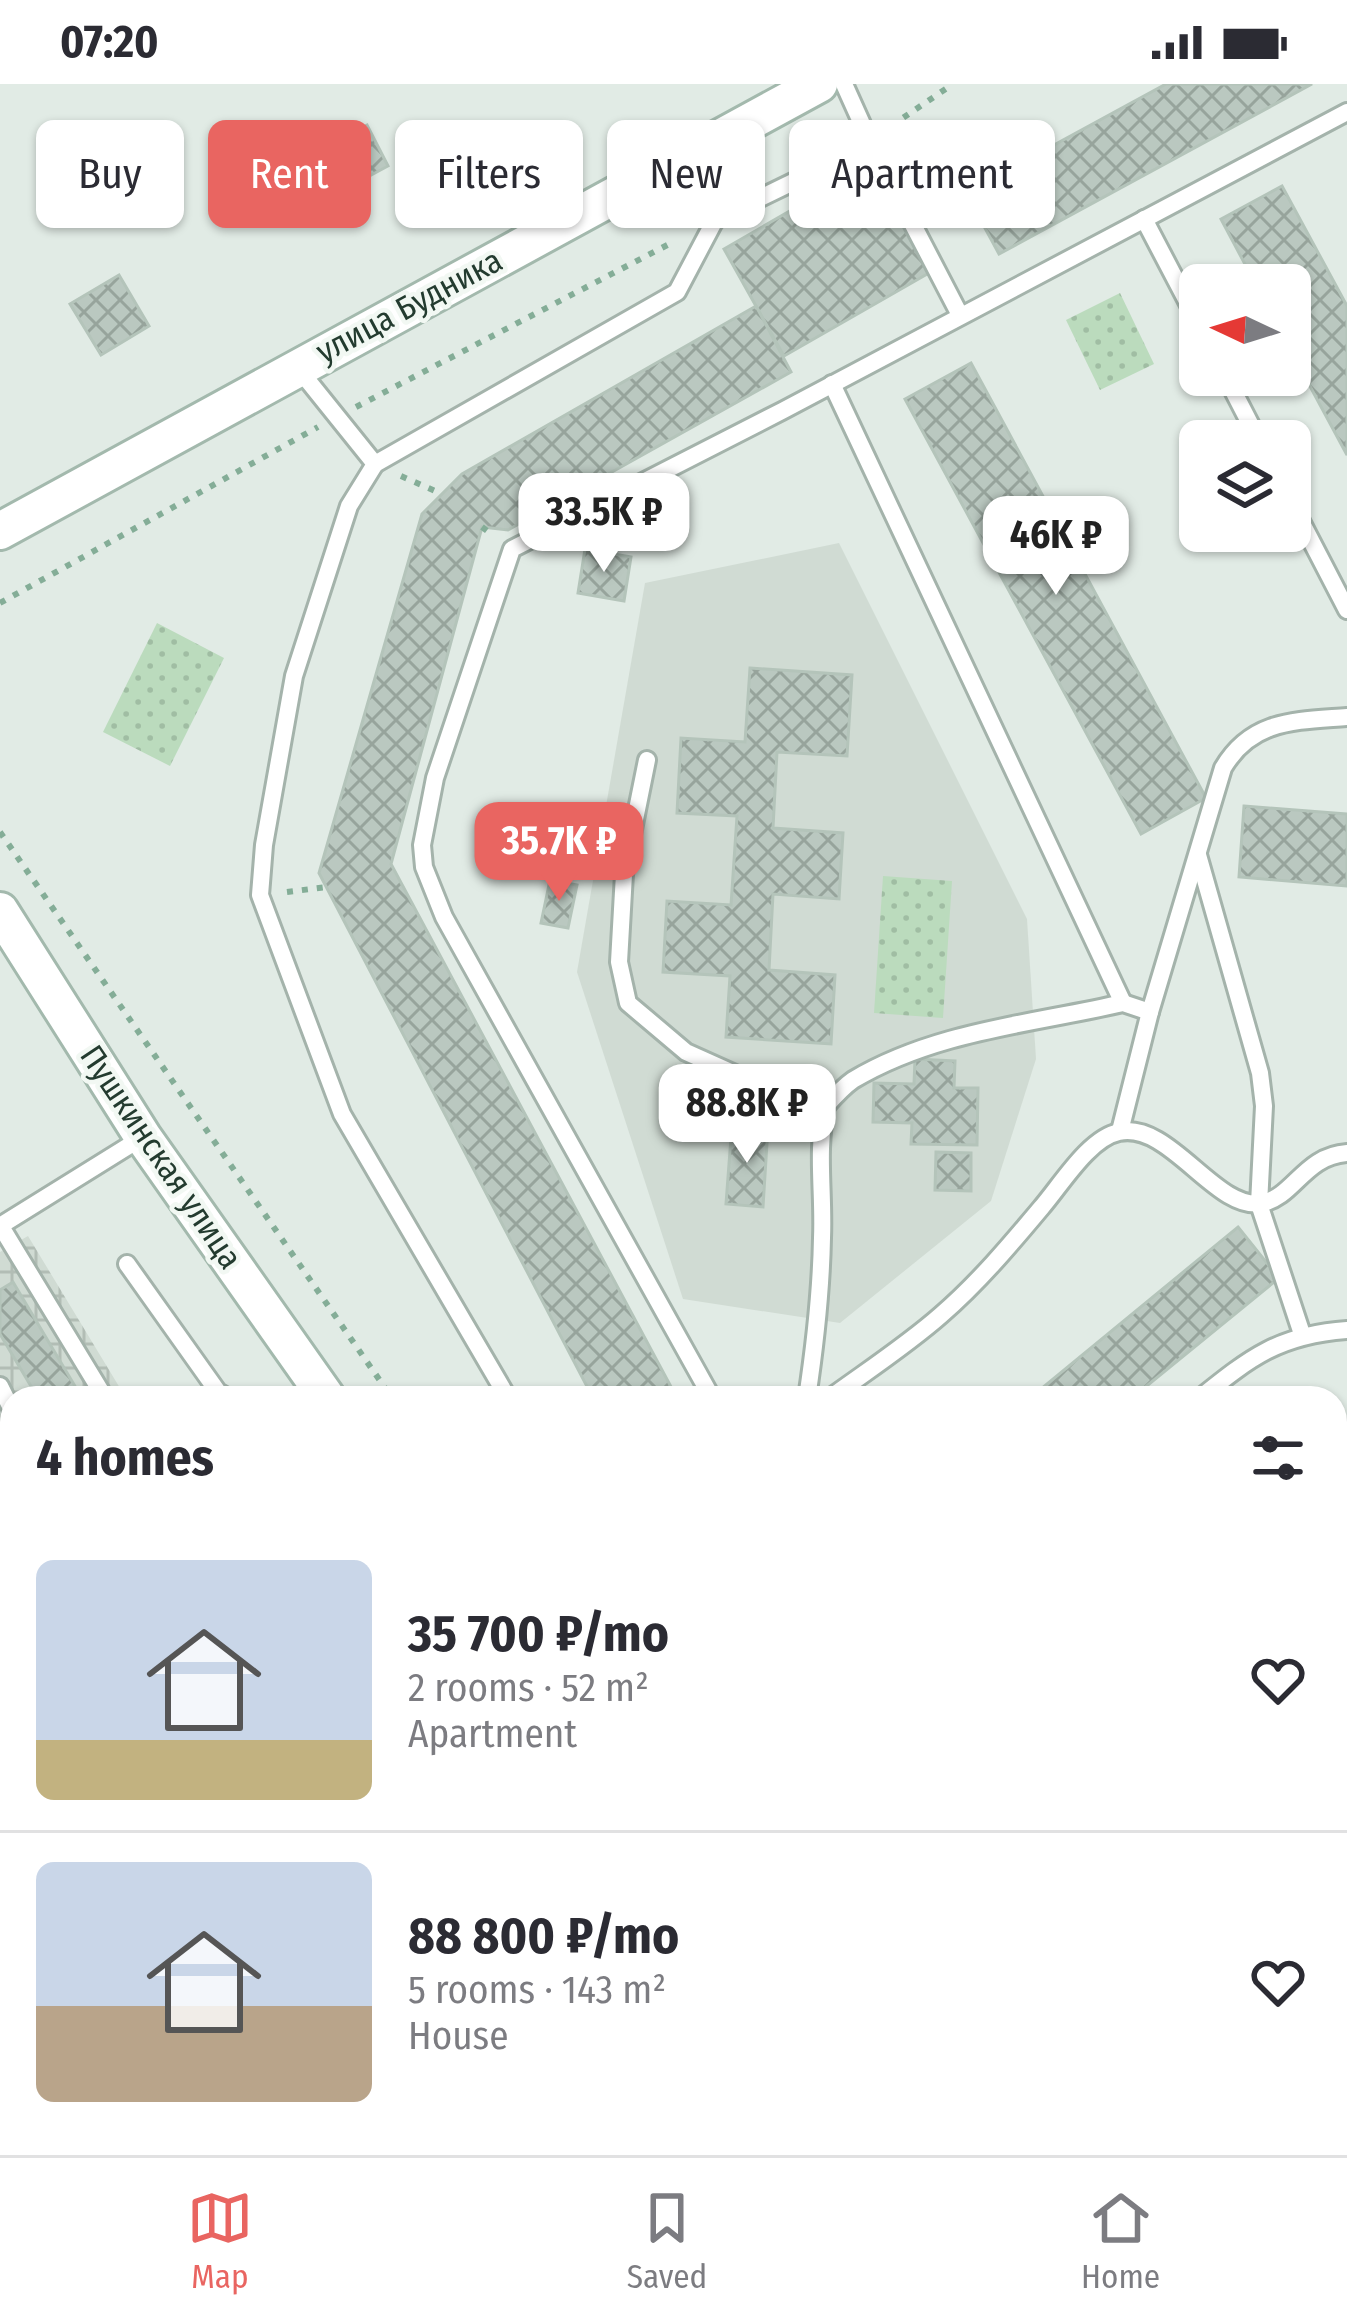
<!DOCTYPE html>
<meta charset="utf-8">
<style>
body{margin:0;font-family:"Fira Sans Condensed",sans-serif;background:#f7f7f7;color:#2b2b33;height:100vh;display:flex;flex-direction:column;font-size:45px;white-space:nowrap}
*{box-sizing:border-box;margin:0}
p{font-size:39px;color:#7c7c81}
.icon{flex:none;width:66px;height:66px;fill:none;stroke:currentColor;stroke-width:2;stroke-linecap:round;stroke-linejoin:round}
.map{position:relative;flex:1;overflow:hidden}
.details{position:absolute;left:0px;top:1302px;width:1347px;height:771px;display:flex;flex-direction:column;background:#fff;border-radius:36px 36px 0 0;box-shadow:0 3px 9px #0004}
.details>*{flex:none}
.banner{position:absolute;left:36px;top:36px;width:1275px;height:108px;display:flex;gap:24px}
.needle{width:78px;rotate:274deg}
.buttons{position:absolute;left:1179px;top:180px;display:grid;gap:24px}
.buttons a{display:grid;place-items:center;width:132px;height:132px;border-radius:18px;background:#fff;box-shadow:0 3px 9px #0004;font-size:60px}
.price{position:absolute;translate:-50% -102px;padding:0 27px;border-radius:24px;background:#fff;color:#222;font-size:39px;line-height:78px;filter:drop-shadow(0 3px 6px #0008)}
.price::after{content:'';position:absolute;left:50%;top:72px;width:36px;height:27px;margin-left:-18px;background:inherit;clip-path:polygon(0 0,100% 0,50% 100%)}
.price.on{background:#e96561;color:#fff}
ul{padding:0;list-style:none}
li{display:flex;align-items:center;gap:36px;height:300px;padding:0 36px}
li+li{border-top:3px solid #e1e1e2}
li span{display:grid;place-items:center;flex:none;width:336px;height:240px;border-radius:18px;color:#555}
li>.icon{margin-inline-start:auto}
span .icon{width:144px;height:144px;fill:#fffc;stroke-width:1}
li b{font-size:51px}
h2{display:flex;justify-content:space-between;align-items:center;height:144px;padding:0 36px;font-size:51px}
.tag{padding:0 42px;border-radius:18px;background:#fff;box-shadow:0 3px 9px #0004;font-size:42px;line-height:108px}
.tag.on{background:#e96561;color:#fff}
.status{display:flex;justify-content:space-between;align-items:center;height:84px;padding:0 60px;background:#fff;direction:ltr}
.status svg{height:33px;fill:currentColor}
.tab-bar{display:flex;justify-content:space-around;align-items:center;height:168px;border-top:3px solid #e1e1e2;background:#fff;font-size:33px;color:#7c7c81}
.tab-bar a{display:grid;justify-items:center;gap:6px}
.tab-bar .on{color:#e96561}
.map>svg:first-child{display:block}
.built{fill:#d0dbd3}
.industrial{fill:url(#industrial-grid)}
.park{fill:url(#park-dots)}
.building{fill:url(#building-cross-hatch);stroke:#b4c4ba;stroke-width:3}
.lines{fill:none;stroke-linecap:round;stroke-linejoin:round}
.lane-casing{stroke:#a4b3ab;stroke-width:22}
.secondary-casing{stroke:#a3b9ad;stroke-width:42}
.path{stroke:#84ad97;stroke-width:6;stroke-dasharray:6 9;stroke-linecap:butt}
.lane{stroke:#fff;stroke-width:16}
.secondary{stroke:#fff;stroke-width:36}
.labels{text-anchor:middle;dominant-baseline:central;stroke-width:9;stroke-linejoin:round;paint-order:stroke}
.street-label{font-size:33px;fill:#233b2f;stroke:#f2f8f3}
</style>
<div class="status"><b>07:20</b><svg viewBox="0 0 49 12"><path d="M0 12V9h3v3zM5 12V6h3v6zM10 12V3h3v9zM15 12V0h3v12zM26 1h20v11H26zM47 4h2v5h-2z"/></svg></div>
<div class="map">
<svg width="1347" height="2071" viewBox="0 0 1347 2071">
<defs>
<pattern id="industrial-grid" width="8" height="8" patternUnits="userSpaceOnUse" patternTransform="scale(3)"><rect width="8" height="8" fill="#d0dbd3"/><path d="M0 4h8M4 0v8" fill="none" stroke="#b2bdb5"/></pattern>
<pattern id="park-dots" width="8" height="8" patternUnits="userSpaceOnUse" patternTransform="scale(3)"><rect width="8" height="8" fill="#bbdbbd"/><path d="M2 2h.1M6 6h.1" fill="none" stroke="#a0bda3" stroke-width="1.8" stroke-linecap="round"/></pattern>
<pattern id="building-cross-hatch" width="8" height="8" patternUnits="userSpaceOnUse" patternTransform="scale(3)"><rect width="8" height="8" fill="#bac8c0"/><path d="M0 0l8 8M0 8l8-8" fill="none" stroke="#97a49c"/></pattern>
</defs>
<rect width="100%" height="100%" fill="#e1ebe5"/>
<path class="built" d="M839 459 1027 835 1036 975 991 1117 840 1239 683 1215 577 888 645 499Z"/>
<g class="industrial">
<path d="M28 1152 126 1314H12V2039L0 2014V1168Z"/>
<path d="M22 2061H494L503 2071H27Z"/>
</g>
<g class="park">
<path d="M1120 209 1154 280 1100 306 1066 236Z"/>
<path d="M157 539 224 574 170 682 103 648Z"/>
<path d="M883 792 952 797 943 934 874 929Z"/>
</g>
<g class="building">
<path d="M1166 0H1312L999 170 966 109Z"/>
<path d="M367 41 388 82 336 110 314 69Z"/>
<path d="M875 93 929 189 784 272 724 165 814 113 821 124Z"/>
<path d="M1282 102 1347 222V371L1290 265V201H1256L1221 135Z"/>
<path d="M119 191 149 242 101 271 70 220Z"/>
<path d="M756 222 791 288 508 446 482 443 391 780 677 1314H593L319 789 422 430 462 390Z"/>
<path d="M971 279 1206 714 1141 750 905 315Z"/>
<path d="M585 465 631 473 624 517 578 509Z"/>
<path d="M750 584 852 591 847 672 777 668 773 744 843 749 839 815 773 810 769 886 835 891 831 960 726 953 730 892 663 888 667 817 731 821 737 732 677 729 681 654 745 658Z"/>
<path d="M1244 722 1347 730V802L1239 793Z"/>
<path d="M550 796 577 801 568 844 541 839Z"/>
<path d="M915 975 955 977 954 1004H978L977 1061 911 1060 912 1039 873 1038 874 999 914 1000Z"/>
<path d="M732 1040 768 1043 763 1123 726 1120Z"/>
<path d="M936 1068 971 1069V1107L935 1106Z"/>
<path d="M1238 1143 1279 1194 1132 1314H1030Z"/>
<path d="M13 1198 82 1314H38L0 1250V1206Z"/>
<path d="M0 1357 12 1384V1538L5 1541 0 1529Z"/>
<path d="M1335 1502 1347 1503V1576L1335 1574Z"/>
<path d="M1335 1654 1347 1656V1735L1335 1734Z"/>
<path d="M0 1656 12 1680V1812L0 1818Z"/>
<path d="M193 2061H290L299 2071H202Z"/>
<path d="M346 2061H407L417 2071H356Z"/>
<path d="M633 2061H742L751 2071H642Z"/>
<path d="M1189 2061H1285L1295 2071H1199Z"/>
</g>
<g class="lines">
<g class="lane-casing">
<g id="lane">
<path d="M844 0 871 60 960 231"/>
<path d="M1144 135 1200 242"/>
<path d="M297 283 375 380 349 422 294 592 264 761 260 811 342 1030 508 1314"/>
<path d="M1225 291 1259 357"/>
<path d="M832 300 1123 919"/>
<path d="M375 380 677 208 715 136 871 60"/>
<path d="M1290 416 1347 526"/>
<path d="M647 676 624 790 619 878 628 919 686 968 773 1007 826 1022C816 1066 824 1109 822 1154 821 1208 815 1261 807 1314"/>
<path d="M1198 771 1260 989 1264 1022 1259 1120 1302 1250"/>
<path d="M826 1022C834 1013 843 1003 853 996 935 947 1032 940 1123 919L1150 928"/>
<path d="M1120 1047 1150 928 1223 684C1252 635 1296 637 1347 633"/>
<path d="M0 1141 105 1314"/>
<path d="M0 1142 143 1053"/>
<path d="M127 1180 218 1308 228 1314"/>
<path d="M0 1302 12 1326"/>
<path d="M712 1314 444 833 424 783 422 761 435 694 512 465 782 327 1347 28"/>
<path d="M830 1314C867 1287 907 1261 941 1231 978 1199 1010 1161 1041 1124 1061 1101 1089 1054 1119 1048 1170 1037 1216 1128 1262 1119 1294 1113 1304 1072 1347 1069"/>
<path d="M1200 1314C1251 1273 1279 1251 1347 1246"/>
<path d="M0 1566 12 1561"/>
<path d="M0 1596 12 1619"/>
<path d="M1335 1844 1343 1891 1346 2071"/>
<path d="M0 1845 12 1839"/>
<path d="M0 1938 12 1964"/>
<path d="M55 2061 60 2071"/>
<path d="M178 2061 180 2071"/>
<path d="M318 2061 328 2071"/>
<path d="M505 2061 514 2071"/>
<path d="M1298 2061 1306 2071"/>
</g>
</g>
<g class="secondary-casing">
<g id="secondary">
<path d="M0 447 819 0"/>
<path d="M0 827 143 1053 327 1314"/>
<path d="M965 2061 974 2071"/>
</g>
</g>
<g class="path">
<path d="M891 42 953 0"/>
<path d="M356 323 675 157"/>
<path d="M401 392 442 410"/>
<path d="M482 443 494 452"/>
<path d="M0 519 318 343"/>
<path d="M0 748 392 1314"/>
<path d="M287 808 327 803"/>
</g>
<use href="#lane" class="lane"/>
<use href="#secondary" class="secondary"/>
</g>
<g class="labels">
<g class="street-label">
<text transform="translate(409 222) rotate(-28)">улица Будника</text>
<text transform="translate(161 1073) rotate(56)">Пушкинская улица</text>
</g>
</g>
</svg>
<div class="buttons">
<a><svg class="needle" viewBox="-14 -14 28 28"><path d="M0-13l5 13h-10z" fill="#e53935"/><path d="M0 13l5-13h-10z" fill="#7c7c81"/></svg></a>
<a><svg class="icon" aria-label="layers" viewBox="0 0 24 24"><path d="M12 4l9 5-9 5-9-5zM3 14l9 5 9-5"/></svg></a>
</div>
<b class="price" style="left:604px;top:491px">33.5K ₽</b>
<b class="price" style="left:1056px;top:514px">46K ₽</b>
<b class="price on" style="left:559px;top:820px">35.7K ₽</b>
<b class="price" style="left:747px;top:1082px">88.8K ₽</b>
<div class="banner">
<a class="tag">Buy</a>
<a class="tag on">Rent</a>
<a class="tag">Filters</a>
<a class="tag">New</a>
<a class="tag">Apartment</a>
</div>
<section class="details">
<h2>4 homes<svg class="icon" aria-label="filters" viewBox="0 0 24 24"><path d="M4 7h16M4 17h16"/><circle cx="9" cy="7" r="2"/><circle cx="15" cy="17" r="2"/></svg></h2>
<ul>
<li><span style="background:linear-gradient(#c9d6e8 75%,#c2b280 0)"><svg class="icon" aria-label="home" viewBox="0 0 24 24"><path d="M3 11l9-7 9 7M6 9v11h12V9"/></svg></span><div><b>35 700 ₽/mo</b><p>2 rooms · 52 m²</p><p>Apartment</p></div><svg class="icon" aria-label="heart" viewBox="0 0 24 24"><path d="M12 20l-8-8c-3-5 5-10 8-4 3-6 11-1 8 4z"/></svg></li>
<li><span style="background:linear-gradient(#c9d6e8 60%,#b9a48a 0)"><svg class="icon" aria-label="home" viewBox="0 0 24 24"><path d="M3 11l9-7 9 7M6 9v11h12V9"/></svg></span><div><b>88 800 ₽/mo</b><p>5 rooms · 143 m²</p><p>House</p></div><svg class="icon" aria-label="heart" viewBox="0 0 24 24"><path d="M12 20l-8-8c-3-5 5-10 8-4 3-6 11-1 8 4z"/></svg></li>
</ul>
</section>
</div>
<nav class="tab-bar">
<a class="on"><svg class="icon" aria-label="map" viewBox="0 0 24 24"><path d="M3 6l6-2 6 2 6-2v14l-6 2-6-2-6 2zM9 4v14M15 6v14"/></svg>Map</a>
<a><svg class="icon" aria-label="saved" viewBox="0 0 24 24"><path d="M7 4h10v16l-5-4-5 4z"/></svg>Saved</a>
<a><svg class="icon" aria-label="home" viewBox="0 0 24 24"><path d="M3 11l9-7 9 7M6 9v11h12V9"/></svg>Home</a>
</nav>
